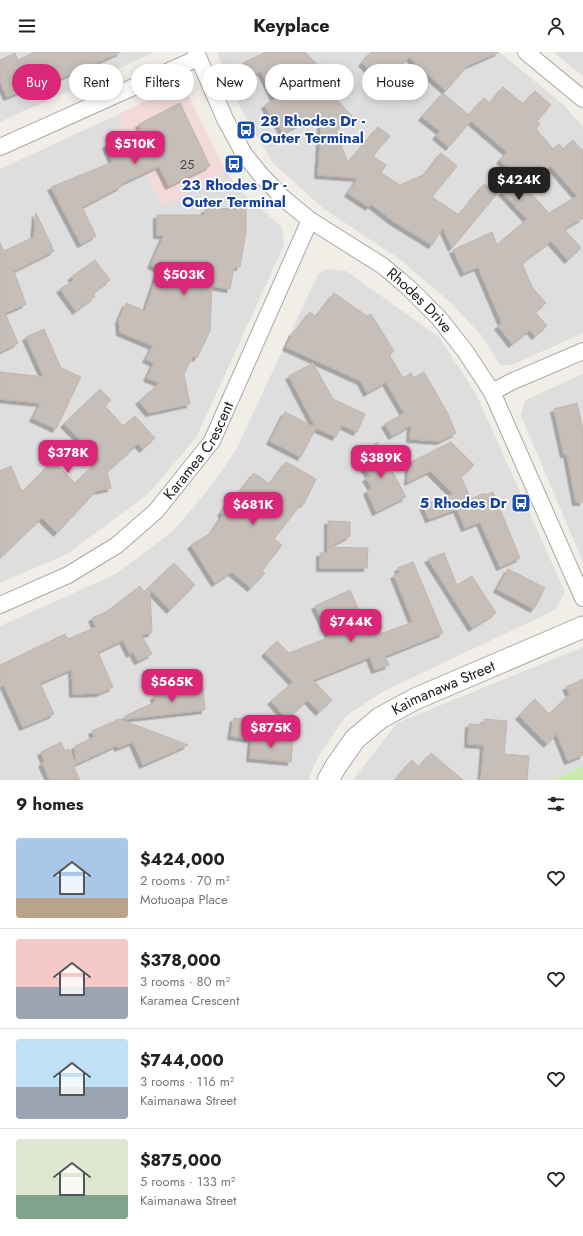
<!DOCTYPE html>
<meta charset="utf-8">
<style>
body{margin:0;font-family:Jost,sans-serif;background:#f6f6f6;color:#222;height:100vh;display:flex;flex-direction:column;font-size:15px;white-space:nowrap}
*{box-sizing:border-box;margin:0}
p{font-size:13px;color:#767676}
.icon{flex:none;width:22px;height:22px;fill:none;stroke:currentColor;stroke-width:2;stroke-linecap:round;stroke-linejoin:round}
.map{position:relative;height:728px;overflow:hidden}
.panel{display:flex;flex-direction:column;background:#fff;flex:1}
.panel>*{flex:none}
.top-card{position:absolute;left:12px;top:12px;width:559px;height:36px;display:flex;gap:8px}
.price{position:absolute;translate:-50% -34px;padding:0 9px;border-radius:8px;background:#db2777;color:#fff;font-size:13px;line-height:26px;filter:drop-shadow(0 1px 2px #0008)}
.price::after{content:'';position:absolute;left:50%;top:24px;width:12px;height:9px;margin-left:-6px;background:inherit;clip-path:polygon(0 0,100% 0,50% 100%)}
.price.selected{background:#222;color:#fff}
ul{padding:0;list-style:none}
li{display:flex;align-items:center;gap:12px;height:100px;padding:0 16px}
li+li{border-top:1px solid #e0e0e0}
li span{display:grid;place-items:center;flex:none;width:112px;height:80px;border-radius:4px;color:#555}
li>.icon{margin-inline-start:auto}
span .icon{width:48px;height:48px;fill:#fffc;stroke-width:1}
li b{font-size:17px}
h2{display:flex;justify-content:space-between;align-items:center;height:48px;padding:0 16px;font-size:17px}
.chip{padding:0 14px;border-radius:18px;background:#fff;box-shadow:0 2px 10px #0003;font-size:14px;line-height:36px}
.chip.selected{background:#db2777;color:#fff}
header{display:flex;justify-content:space-between;align-items:center;height:52px;padding:0 16px;background:#fff;font-size:18px;font-weight:700}
.map>svg:first-child{display:block}
.residential{fill:#dfdede}
.commercial{fill:#f1dad9}
.grass{fill:#cce9b0}
.building{fill:#c6beb8;stroke:#c3b5ab;fill-rule:evenodd;filter:url(#shadow)}
.lines{fill:none;stroke-linecap:round;stroke-linejoin:round}
.minor-casing{stroke:#a8a8a8;stroke-width:18}
.tertiary-casing{stroke:#a8a8a8;stroke-width:23}
.minor{stroke:#fff;stroke-width:16}
.tertiary{stroke:#fff;stroke-width:21}
.labels{text-anchor:middle;dominant-baseline:central;stroke-width:3.5;stroke-linejoin:round;paint-order:stroke}
.number-label{font-size:13px;fill:#4a4847}
.transit-label{font-size:15px;font-weight:bold;fill:#164399;stroke:#fff;text-anchor:start}
.street-label{font-size:15px;fill:#212121;stroke:#fff}
</style>
<header><svg class="icon" aria-label="menu" viewBox="0 0 24 24"><path d="M4 6h16M4 12h16M4 18h16"/></svg>Keyplace<svg class="icon" aria-label="person" viewBox="0 0 24 24"><circle cx="12" cy="8" r="4"/><path d="M4 21q1-7 8-7t8 7"/></svg></header>
<div class="map">
<svg width="583" height="728" viewBox="0 0 583 728">
<defs>
<filter id="shadow"><feDropShadow dx="-3.5" dy="3.5" stdDeviation="0" flood-color="#0004"/></filter>
</defs>
<rect width="100%" height="100%" fill="#f1eee8"/>
<g class="residential">
<path d="M0 0H152L151 2 0 70Z"/>
<path d="M217 0H499L564 53 583 75V281L512 313H500L482 284 451 251 398 206 324 157 273 111 242 59Z"/>
<path d="M553 0H583V24Z"/>
<path d="M117 63 161 154 226 119 238 137 282 175 284 193 196 386 148 442 67 502 0 531V117Z"/>
<path d="M327 217 346 219 439 285 476 342 565 540 555 558 384 639 346 664 318 705 308 728H0V574L114 523 173 479 208 438 236 398 318 222Z"/>
<path d="M583 322V510L521 364 525 348Z"/>
<path d="M583 595V714L552 728H353L397 671Z"/>
</g>
<path class="commercial" d="M173 36 185 37 226 119 161 155 117 63Z"/>
<path class="grass" d="M583 714V728H552Z"/>
<g class="building">
<path d="M35 0H121L50 31 49 28 7 45 0 29V8L15 1 18 8Z"/>
<path d="M266 0H305L322 17 321 31 352 64 336 79 348 111 378 75 390 84 373 104 386 113 381 121 400 133 425 122 441 101 457 114 432 145 459 163 484 132 497 142 452 196 443 176 432 193 393 169 371 152 369 155 348 141 358 126 318 123 322 60 283 81 276 68 273 69 265 53 275 47 261 19 250 25 243 11Z"/>
<path d="M371 0H499L467 14 446 39 409 5 385 32 362 11Z"/>
<path d="M503 35 523 52 535 39 551 53 537 69 540 72 536 77 553 97 559 92 563 97 573 88 583 99V166L564 177 581 196 568 208 551 189 522 211 532 235 546 251 535 260 547 274 535 284 530 278 512 292 498 274 502 271 478 215 464 221 453 198 492 180 497 193 527 167 502 140 517 126 500 108 507 100 471 69 449 95 436 84 440 79 422 65 443 41 469 63 484 46 490 51ZM551 114 577 144 549 161 526 136Z"/>
<path d="M180 51 210 114 169 134 159 114 121 132 122 134 82 155 96 184 81 192 51 135 113 110 106 93 141 77 139 72Z"/>
<path d="M246 156V180L240 215H234L230 237 212 234 210 279 197 306 193 304 184 322 190 352 149 361 139 349 160 331 147 326 154 311 146 307 153 294 120 280 119 268 126 251 145 259 159 217 151 213 164 183H157V163H205V157Z"/>
<path d="M36 161 54 199 14 219 26 252 5 261 18 291 0 300V191L4 199 34 185Z"/>
<path d="M95 208 110 228 93 241 95 245 76 259 60 237 74 228 71 225Z"/>
<path d="M334 241 367 264 371 262 394 299 389 302 403 326 411 321 413 326 424 320 447 360 456 381 440 389 410 387 411 373 392 384 385 372 404 361 386 330 367 341 361 329 286 295 293 280H295L310 260 316 265Z"/>
<path d="M44 277 61 316 81 325 56 377 33 366 41 351 0 347V320L44 325 26 285Z"/>
<path d="M313 311 333 347 365 362 357 380 342 373 336 385 316 376 301 405 270 389 285 360 316 376 289 324Z"/>
<path d="M100 337 111 348 105 354 123 374 135 364 155 386 143 397 138 392 107 420 111 436 96 439 57 481 42 466 0 506V419L11 414 22 440 53 409 75 431 100 407 64 372Z"/>
<path d="M577 351 583 377V450H576L567 402H564L554 357Z"/>
<path d="M377 390 406 445 376 460 367 439 372 436 366 426 370 424 360 410V405Z"/>
<path d="M451 390 474 413 461 425 471 447 484 441 485 443 493 440 520 506 500 515 480 470 465 476 457 457 429 467 423 453 453 442 430 419 408 430 409 411Z"/>
<path d="M286 410 316 427 304 452 302 451 274 487 282 493 262 519 265 521 251 536 232 520 215 531 191 493 211 481 223 463 221 461 233 443 236 445 254 421 270 432Z"/>
<path d="M328 469 350 470V484L328 495 368 496 367 516H320V501H328Z"/>
<path d="M444 501 457 533 472 524 496 561 472 576 428 507Z"/>
<path d="M413 510 443 581 385 604 389 613 375 618 370 605 313 628 332 648 319 660 308 648 287 667 271 649 293 630 265 601 277 589 289 601 330 585 315 554 350 538 369 582 380 579V582L413 570 394 523 399 521 398 516Z"/>
<path d="M174 511 195 533 170 558 150 537 152 581 141 582 152 602 138 609 133 600 130 602 123 588 98 600 113 635 100 641 73 642 72 617 40 631 54 662 23 675 4 633 0 635V613L65 582 68 587 96 575 92 566 106 560 140 534 144 540Z"/>
<path d="M508 517 545 536 534 557 497 537Z"/>
<path d="M583 627V703L568 709 557 682 547 692 519 664 535 647 549 662 570 642 566 635Z"/>
<path d="M176 635V639L203 636 205 658 125 667V664L155 650 154 644 158 643 157 638Z"/>
<path d="M234 666 253 668 250 687 231 684Z"/>
<path d="M119 667 188 693 143 713 133 690 118 696 117 693 76 712 75 694 94 685 92 679Z"/>
<path d="M484 667 507 669 504 702 529 704 527 728H481L484 693 468 692 469 672 484 673Z"/>
<path d="M252 684 293 689 291 710 250 706Z"/>
<path d="M61 690 65 699 69 697 76 712 73 714 80 728H50L42 711 45 710 41 700Z"/>
<path d="M431 701 463 728H395L412 708 419 715Z"/>
</g>
<g class="lines">
<g class="minor-casing">
<g id="minor">
<path id="s1" d="M196 0 225 67 244 102 261 123 283 146 310 168 383 214 409 236 439 266 465 299 492 340 583 546"/>
<path d="M526 0 583 47"/>
<path d="M0 95 198 6"/>
<path d="M492 340 511 330 583 299"/>
<path id="s2" d="M0 553 68 523 117 493 156 459 212 389 310 168"/>
</g>
</g>
<g class="tertiary-casing">
<g id="tertiary">
<path id="s3" d="M328 728 336 714 355 687 380 666 415 647 583 575"/>
</g>
</g>
<use href="#minor" class="minor"/>
<use href="#tertiary" class="tertiary"/>
</g>
<defs>
<g id="bus-square" transform="scale(1)"><rect x="-9" y="-9" width="18" height="18" rx="4" fill="#1a4fb4" stroke="#fff"/><path d="M-5-6H5V4H4V6H2V4H-2V6H-4V4H-5ZM-3.5-4V0h7V-4ZM-3.5 1.2v1.5H-2V1.2ZM2 1.2v1.5H3.5V1.2Z" fill="#fff"/></g>
</defs>
<g fill-rule="evenodd">
<use href="#bus-square" x="246" y="78"/>
<use href="#bus-square" x="234" y="112"/>
<use href="#bus-square" x="521" y="451"/>
</g>
<g class="labels">
<g class="number-label">
<text x="187" y="112">25</text>
</g>
<g class="transit-label">
<text x="260" y="69">28 Rhodes Dr -<tspan x="260" dy="17">Outer Terminal</tspan></text>
<text x="234" y="133" text-anchor="middle">23 Rhodes Dr -<tspan x="234" dy="17">Outer Terminal</tspan></text>
<text x="507" y="451" text-anchor="end">5 Rhodes Dr</text>
</g>
<g class="street-label">
<text stroke="none"><textPath href="#s1" startOffset="343">Rhodes Drive</textPath></text>
<text stroke="none"><textPath href="#s2" startOffset="258">Karamea Crescent</textPath></text>
<text stroke="none"><textPath href="#s3" startOffset="152">Kaimanawa Street</textPath></text>
</g>
</g>
</svg>
<b class="price" style="left:135px;top:113px">$510K</b>
<b class="price selected" style="left:519px;top:149px">$424K</b>
<b class="price" style="left:184px;top:244px">$503K</b>
<b class="price" style="left:68px;top:422px">$378K</b>
<b class="price" style="left:381px;top:427px">$389K</b>
<b class="price" style="left:253px;top:474px">$681K</b>
<b class="price" style="left:351px;top:591px">$744K</b>
<b class="price" style="left:172px;top:651px">$565K</b>
<b class="price" style="left:271px;top:697px">$875K</b>
<div class="top-card">
<a class="chip selected">Buy</a>
<a class="chip">Rent</a>
<a class="chip">Filters</a>
<a class="chip">New</a>
<a class="chip">Apartment</a>
<a class="chip">House</a>
</div>
</div>
<section class="panel">
<h2>9 homes<svg class="icon" aria-label="filters" viewBox="0 0 24 24"><path d="M4 7h16M4 17h16"/><circle cx="9" cy="7" r="2"/><circle cx="15" cy="17" r="2"/></svg></h2>
<ul>
<li><span style="background:linear-gradient(#a9c7e8 75%,#b9a48a 0)"><svg class="icon" aria-label="home" viewBox="0 0 24 24"><path d="M3 11l9-7 9 7M6 9v11h12V9"/></svg></span><div><b>$424,000</b><p>2 rooms · 70 m²</p><p>Motuoapa Place</p></div><svg class="icon" aria-label="heart" viewBox="0 0 24 24"><path d="M12 20l-8-8c-3-5 5-10 8-4 3-6 11-1 8 4z"/></svg></li>
<li><span style="background:linear-gradient(#f6c9c9 60%,#9aa5b1 0)"><svg class="icon" aria-label="home" viewBox="0 0 24 24"><path d="M3 11l9-7 9 7M6 9v11h12V9"/></svg></span><div><b>$378,000</b><p>3 rooms · 80 m²</p><p>Karamea Crescent</p></div><svg class="icon" aria-label="heart" viewBox="0 0 24 24"><path d="M12 20l-8-8c-3-5 5-10 8-4 3-6 11-1 8 4z"/></svg></li>
<li><span style="background:linear-gradient(#bfe0f5 60%,#9aa5b1 0)"><svg class="icon" aria-label="home" viewBox="0 0 24 24"><path d="M3 11l9-7 9 7M6 9v11h12V9"/></svg></span><div><b>$744,000</b><p>3 rooms · 116 m²</p><p>Kaimanawa Street</p></div><svg class="icon" aria-label="heart" viewBox="0 0 24 24"><path d="M12 20l-8-8c-3-5 5-10 8-4 3-6 11-1 8 4z"/></svg></li>
<li><span style="background:linear-gradient(#dfe7d0 70%,#7fa58c 0)"><svg class="icon" aria-label="home" viewBox="0 0 24 24"><path d="M3 11l9-7 9 7M6 9v11h12V9"/></svg></span><div><b>$875,000</b><p>5 rooms · 133 m²</p><p>Kaimanawa Street</p></div><svg class="icon" aria-label="heart" viewBox="0 0 24 24"><path d="M12 20l-8-8c-3-5 5-10 8-4 3-6 11-1 8 4z"/></svg></li>
</ul>
</section>
